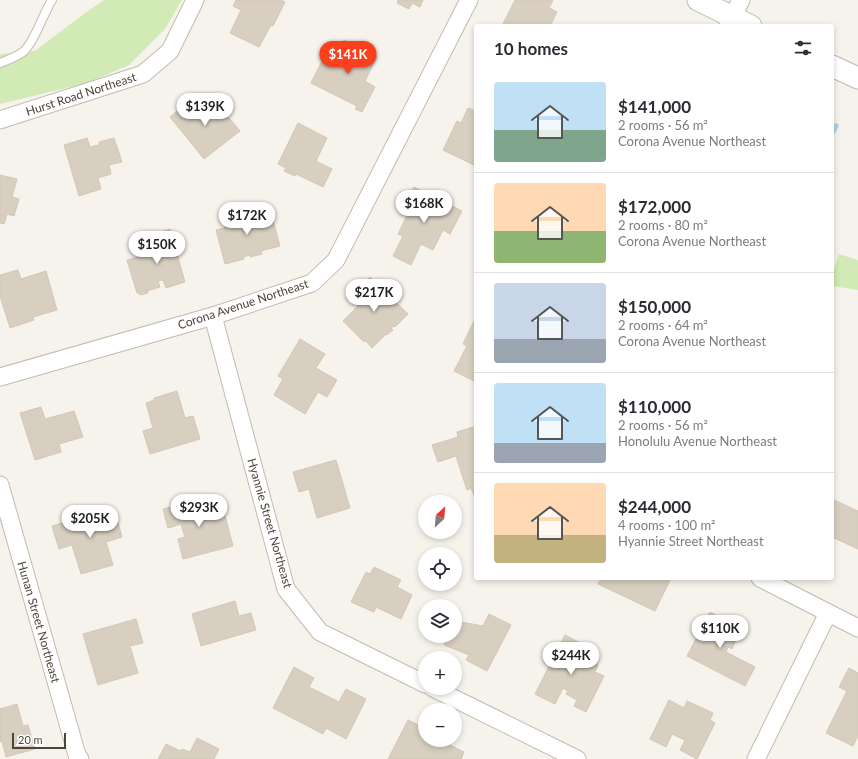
<!DOCTYPE html>
<meta charset="utf-8">
<style>
body{margin:0;font-family:Lato,sans-serif;background:#f7f7f7;color:#2b2b33;height:100vh;display:flex;flex-direction:column;font-size:15px;white-space:nowrap}
*{box-sizing:border-box;margin:0}
p{font-size:13px;color:#7c7c81}
.icon{flex:none;width:22px;height:22px;fill:none;stroke:currentColor;stroke-width:2;stroke-linecap:round;stroke-linejoin:round}
.map{position:relative;flex:1;overflow:hidden}
.details{position:absolute;left:474px;top:24px;width:360px;height:556px;display:flex;flex-direction:column;background:#fff;border-radius:4px;box-shadow:0 2px 6px #0003}
.details>*{flex:none}
.needle{width:26px;rotate:26deg}
.controls{position:absolute;left:418px;top:495px;display:grid;gap:8px}
.controls a{display:grid;place-items:center;width:44px;height:44px;border-radius:50%;background:#fff;box-shadow:0 2px 6px #0003;font-size:20px}
.scale{position:absolute;left:12px;bottom:10px;width:54px;box-sizing:border-box;padding-left:4px;border:2px solid #4b4439;border-top:0;font-size:11px;line-height:14px;white-space:nowrap;color:#4b4439;-webkit-text-stroke:3px #fff;paint-order:stroke}
.price{position:absolute;translate:-50% -34px;padding:0 9px;border-radius:14px;background:#fff;color:#222;font-size:13px;line-height:26px;filter:drop-shadow(0 1px 2px #0008)}
.price::after{content:'';position:absolute;left:50%;top:24px;width:12px;height:9px;margin-left:-6px;background:inherit;clip-path:polygon(0 0,100% 0,50% 100%)}
.price.on{background:#fc3f1d;color:#fff}
ul{padding:0;list-style:none}
li{display:flex;align-items:center;gap:12px;height:100px;padding:0 20px}
li+li{border-top:1px solid #e1e1e2}
li span{display:grid;place-items:center;flex:none;width:112px;height:80px;border-radius:4px;color:#555}
li>.icon{margin-inline-start:auto}
span .icon{width:48px;height:48px;fill:#fffc;stroke-width:1}
li b{font-size:17px}
h2{display:flex;justify-content:space-between;align-items:center;height:48px;padding:0 20px;font-size:17px}
.map>svg:first-child{display:block}
.green{fill:#d2eab5}
.lines{fill:none;stroke-linecap:round;stroke-linejoin:round}
.stream{stroke:#a9d4f2;stroke-width:5.5}
.building{fill:#d8cfc1;stroke:#d3c7b4}
.service-casing{stroke:#c2bbae;stroke-width:10}
.minor-casing{stroke:#c2bbae;stroke-width:19}
.tertiary-casing{stroke:#c2bbae;stroke-width:23}
.service{stroke:#fff;stroke-width:8}
.minor{stroke:#fff;stroke-width:17}
.tertiary{stroke:#fff;stroke-width:21}
.labels{text-anchor:middle;dominant-baseline:central;stroke-width:4;stroke-linejoin:round;paint-order:stroke}
.street-label{font-size:12px;fill:#4b4439;stroke:#fff}
</style>
<div class="map">
<svg width="858" height="759" viewBox="0 0 858 759">
<rect width="100%" height="100%" fill="#f6f3ec"/>
<g class="green">
<path d="M104 0H182L165 29 129 65 87 83 0 104V54L35 51 81 16Z"/>
<path d="M839 254 858 260V290L832 286V274Z"/>
</g>
<g class="lines">
<path class="stream" d="M832 133 836 126"/>
</g>
<g class="building">
<path d="M236 0H281L285 2 273 26 271 25 259 47 230 33 241 10 233 6Z"/>
<path d="M398 0H423L420 7 412 3 409 9 397 3Z"/>
<path d="M515 0H553L549 8 557 12 550 26H502Z"/>
<path d="M344 40 377 57 365 81 375 87 362 112 355 109 357 106 311 83 323 59 333 63Z"/>
<path d="M215 101 240 131 204 159 170 117 186 104 196 116 198 114 195 110 204 103 207 108Z"/>
<path d="M468 108 476 111V166L443 150 457 121 461 123Z"/>
<path d="M298 123 327 138 316 161 332 169 323 187 296 174 295 176 284 171 286 168 278 164Z"/>
<path d="M87 138 90 147 99 145V142L114 138 122 162 109 165 111 174 98 178 101 189 79 196 64 145Z"/>
<path d="M0 175 17 179 12 197 19 199 14 216 7 214 4 224 0 223Z"/>
<path d="M414 187 462 211 450 234 443 230 433 250 421 244 411 265 393 256 403 236 398 234 412 205 406 203Z"/>
<path d="M251 211 252 218 271 213 280 246 261 251 262 254 250 257V255L243 257 244 259 225 264 216 230 225 228 223 219Z"/>
<path d="M170 229 185 282 166 288 163 280 158 281 160 287 147 291 148 293 140 295 139 293H137L127 260 153 253 148 236Z"/>
<path d="M18 270 21 279 46 271 57 310 33 317 34 320 10 328 0 296V275Z"/>
<path d="M370 277 408 314 395 327 394 326 391 328 393 330 387 335 386 334 372 348 365 340 364 342 343 321 358 306 350 297Z"/>
<path d="M475 319 476 320V382L454 371 467 346 463 344Z"/>
<path d="M300 339 325 354 316 368 337 380 327 397 318 392 305 414 274 395 283 379 278 376Z"/>
<path d="M177 391 185 418 193 416 200 439 150 454 143 431 153 428 146 403 154 400V398Z"/>
<path d="M41 407 45 419 74 411 83 437 59 444 61 452 35 460 20 413Z"/>
<path d="M476 426V498H475L471 488 467 490 456 456 438 462 432 445 458 437 457 432Z"/>
<path d="M336 460 350 508 317 518 309 489 299 492 293 472Z"/>
<path d="M208 497 214 519 225 516 233 546 183 559 178 539 185 537 181 524 168 528 163 509Z"/>
<path d="M832 499 858 511V549L832 537Z"/>
<path d="M114 508 122 537 106 542 113 565 81 574 72 545 59 549 52 526Z"/>
<path d="M374 567 401 580 397 587 412 595 401 619 376 607 374 612 351 602 366 572 370 574Z"/>
<path d="M601 578H671L655 611 598 584Z"/>
<path d="M235 601 239 616 251 613 256 630 201 646 192 614Z"/>
<path d="M710 612 741 628 732 649 728 647 726 652 755 667 745 686 687 656Z"/>
<path d="M489 614 511 625 487 671 466 660 469 655 444 645 448 636H455V622L460 625 461 622 483 626Z"/>
<path d="M136 619 143 643 130 646 138 673 98 685 83 634Z"/>
<path d="M565 635 582 644 577 654 598 665 595 672 604 676 586 712 574 706 577 700 566 694 568 691 563 688 555 704 535 694Z"/>
<path d="M294 667 314 678 309 687 339 702 346 689 366 699 346 739 326 728 323 734 273 708Z"/>
<path d="M849 668 858 673V736L853 746 826 733 847 691 839 687Z"/>
<path d="M669 700 684 708 687 701 713 713 710 720 715 723 697 759 680 750 685 740 672 734 666 747 650 739Z"/>
<path d="M17 704 23 726 28 725 35 749 6 757 2 741 0 742V709Z"/>
<path d="M408 720 425 728V740H440L464 752 461 759H388Z"/>
<path d="M197 738 219 749 214 759H158L166 744 180 751 182 749 190 752Z"/>
</g>
<g class="lines">
<g class="service-casing">
<path id="service" d="M0 63C8 60 16 57 23 52 34 43 43 14 52 0"/>
</g>
<g class="minor-casing">
<g id="minor">
<path d="M728 26 741 0"/>
<path d="M0 120 143 74 170 51 195 0"/>
<path d="M213 316 286 589 320 632 425 684"/>
<path d="M0 377 213 316 312 283 336 260 469 0"/>
<path d="M0 485 77 755 80 759"/>
<path d="M760 578 858 628"/>
<path d="M433 688 577 759"/>
<path d="M756 759 828 613"/>
</g>
</g>
<g class="tertiary-casing">
<g id="tertiary">
<path d="M698 0 751 26"/>
<path d="M832 66 858 78"/>
</g>
</g>
<use href="#service" class="service"/>
<use href="#minor" class="minor"/>
<use href="#tertiary" class="tertiary"/>
</g>
<g class="labels">
<g class="street-label">
<text transform="translate(81 94) rotate(-18)">Hurst Road Northeast</text>
<text transform="translate(243 304) rotate(-18)">Corona Avenue Northeast</text>
<text transform="translate(270 523) rotate(74)">Hyannie Street Northeast</text>
<text transform="translate(39 622) rotate(74)">Hunan Street Northeast</text>
</g>
</g>
</svg>
<div class="controls">
<a><svg class="needle" viewBox="-14 -14 28 28"><path d="M0-13l5 13h-10z" fill="#e53935"/><path d="M0 13l5-13h-10z" fill="#7c7c81"/></svg></a>
<a><svg class="icon" aria-label="locate" viewBox="0 0 24 24"><circle cx="12" cy="12" r="6"/><path d="M12 2v4M12 18v4M2 12h4M18 12h4"/></svg></a>
<a><svg class="icon" aria-label="layers" viewBox="0 0 24 24"><path d="M12 4l9 5-9 5-9-5zM3 14l9 5 9-5"/></svg></a>
<a>+</a>
<a>−</a>
</div>
<div class="scale">20 m</div>
<b class="price on" style="left:348px;top:75px">$141K</b>
<b class="price" style="left:205px;top:127px">$139K</b>
<b class="price" style="left:424px;top:224px">$168K</b>
<b class="price" style="left:247px;top:236px">$172K</b>
<b class="price" style="left:157px;top:265px">$150K</b>
<b class="price" style="left:374px;top:313px">$217K</b>
<b class="price" style="left:199px;top:528px">$293K</b>
<b class="price" style="left:90px;top:539px">$205K</b>
<b class="price" style="left:720px;top:649px">$110K</b>
<b class="price" style="left:571px;top:676px">$244K</b>
<section class="details">
<h2>10 homes<svg class="icon" aria-label="filters" viewBox="0 0 24 24"><path d="M4 7h16M4 17h16"/><circle cx="9" cy="7" r="2"/><circle cx="15" cy="17" r="2"/></svg></h2>
<ul>
<li><span style="background:linear-gradient(#bfe0f5 60%,#7fa58c 0)"><svg class="icon" aria-label="home" viewBox="0 0 24 24"><path d="M3 11l9-7 9 7M6 9v11h12V9"/></svg></span><div><b>$141,000</b><p>2 rooms · 56 m²</p><p>Corona Avenue Northeast</p></div></li>
<li><span style="background:linear-gradient(#ffd9b3 60%,#8fb573 0)"><svg class="icon" aria-label="home" viewBox="0 0 24 24"><path d="M3 11l9-7 9 7M6 9v11h12V9"/></svg></span><div><b>$172,000</b><p>2 rooms · 80 m²</p><p>Corona Avenue Northeast</p></div></li>
<li><span style="background:linear-gradient(#c9d6e8 70%,#9aa5b1 0)"><svg class="icon" aria-label="home" viewBox="0 0 24 24"><path d="M3 11l9-7 9 7M6 9v11h12V9"/></svg></span><div><b>$150,000</b><p>2 rooms · 64 m²</p><p>Corona Avenue Northeast</p></div></li>
<li><span style="background:linear-gradient(#bfe0f5 75%,#9aa5b1 0)"><svg class="icon" aria-label="home" viewBox="0 0 24 24"><path d="M3 11l9-7 9 7M6 9v11h12V9"/></svg></span><div><b>$110,000</b><p>2 rooms · 56 m²</p><p>Honolulu Avenue Northeast</p></div></li>
<li><span style="background:linear-gradient(#ffd9b3 65%,#c2b280 0)"><svg class="icon" aria-label="home" viewBox="0 0 24 24"><path d="M3 11l9-7 9 7M6 9v11h12V9"/></svg></span><div><b>$244,000</b><p>4 rooms · 100 m²</p><p>Hyannie Street Northeast</p></div></li>
</ul>
</section>
</div>
